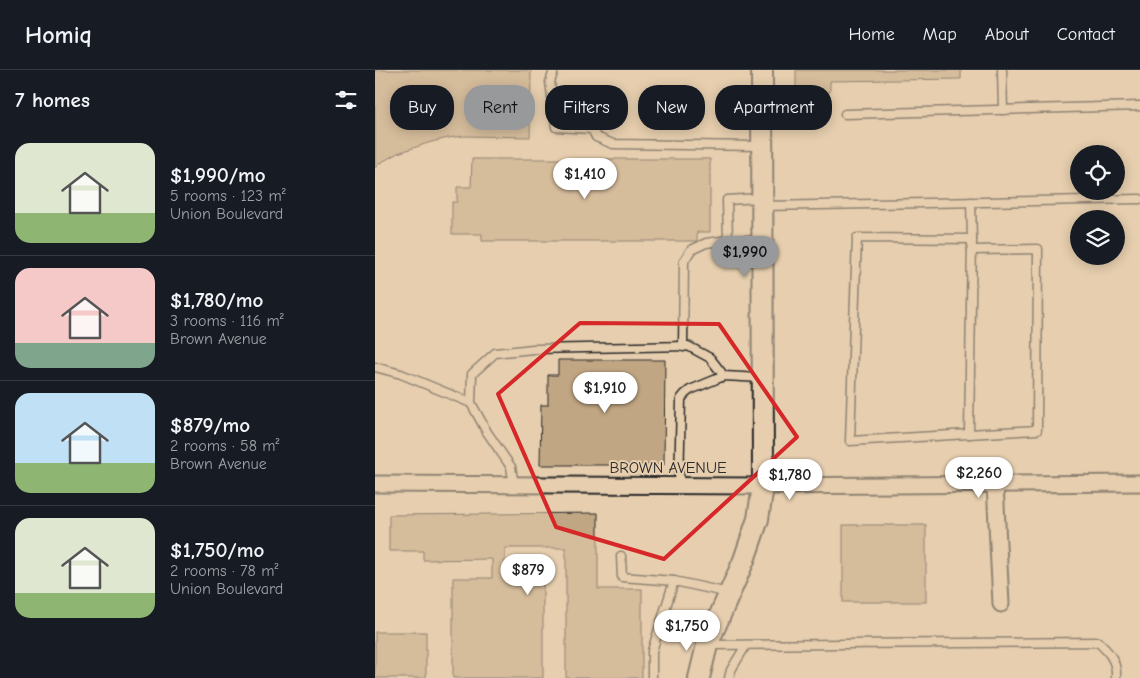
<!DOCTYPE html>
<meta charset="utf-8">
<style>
body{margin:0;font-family:"Comic Neue",sans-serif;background:#242831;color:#f1f3f6;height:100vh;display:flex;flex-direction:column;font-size:19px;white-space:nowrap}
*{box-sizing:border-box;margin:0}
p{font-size:16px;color:#9ea1a6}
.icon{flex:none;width:28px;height:28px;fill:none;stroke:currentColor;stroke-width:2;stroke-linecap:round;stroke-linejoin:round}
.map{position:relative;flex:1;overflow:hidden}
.side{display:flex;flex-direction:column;background:#171b24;width:375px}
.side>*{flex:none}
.banner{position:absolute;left:15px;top:15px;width:475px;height:45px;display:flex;gap:10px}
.buttons{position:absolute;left:695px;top:75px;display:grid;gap:10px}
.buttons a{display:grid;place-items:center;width:55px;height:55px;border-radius:50%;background:#171b24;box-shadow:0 2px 12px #0003;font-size:25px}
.price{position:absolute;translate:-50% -42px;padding:0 11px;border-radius:18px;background:#fff;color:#222;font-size:16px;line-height:32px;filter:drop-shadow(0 1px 2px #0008)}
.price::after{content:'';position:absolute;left:50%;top:30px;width:15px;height:11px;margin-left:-8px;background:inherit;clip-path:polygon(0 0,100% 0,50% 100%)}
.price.current{background:#98999b;color:#111}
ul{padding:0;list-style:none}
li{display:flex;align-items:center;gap:15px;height:125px;padding:0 15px}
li+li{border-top:1px solid #363941}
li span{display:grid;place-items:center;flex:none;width:140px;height:100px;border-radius:15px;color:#555}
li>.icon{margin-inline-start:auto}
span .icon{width:60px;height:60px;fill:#fffc;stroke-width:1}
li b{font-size:21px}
h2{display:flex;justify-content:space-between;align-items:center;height:60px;padding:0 15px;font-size:21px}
.pill{padding:0 18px;border-radius:20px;background:#171b24;box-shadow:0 2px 12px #0003;font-size:18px;line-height:45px}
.pill.current{background:#98999b;color:#111}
header{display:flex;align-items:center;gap:30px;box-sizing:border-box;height:70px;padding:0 25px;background:#171b24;border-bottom:1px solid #363941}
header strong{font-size:24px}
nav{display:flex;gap:28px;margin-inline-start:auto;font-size:18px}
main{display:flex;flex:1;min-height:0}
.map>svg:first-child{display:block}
.building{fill:#c1a683;stroke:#2b2b2b}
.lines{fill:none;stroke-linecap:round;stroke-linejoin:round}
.lane-casing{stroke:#2b2b2b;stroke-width:11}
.street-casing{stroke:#2b2b2b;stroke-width:19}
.secondary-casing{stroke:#2b2b2b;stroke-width:24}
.lane{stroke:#e6ceae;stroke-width:8}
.street{stroke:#e6ceae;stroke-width:15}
.secondary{stroke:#e6ceae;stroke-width:20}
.marked{fill:none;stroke:#d62828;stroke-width:4;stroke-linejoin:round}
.labels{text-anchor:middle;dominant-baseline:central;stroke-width:4;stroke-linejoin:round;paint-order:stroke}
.street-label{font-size:16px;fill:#2b2b2b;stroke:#e6ceae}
</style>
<header>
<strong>Homiq</strong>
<nav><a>Home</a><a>Map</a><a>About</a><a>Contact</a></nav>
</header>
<main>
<section class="side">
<h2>7 homes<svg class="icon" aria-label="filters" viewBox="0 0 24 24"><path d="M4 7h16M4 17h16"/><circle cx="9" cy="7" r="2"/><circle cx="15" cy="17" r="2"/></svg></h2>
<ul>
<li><span style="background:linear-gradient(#dfe7d0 70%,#8fb573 0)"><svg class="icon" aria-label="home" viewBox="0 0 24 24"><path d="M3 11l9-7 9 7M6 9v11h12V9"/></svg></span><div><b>$1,990/mo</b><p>5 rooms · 123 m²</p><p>Union Boulevard</p></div></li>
<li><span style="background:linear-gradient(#f6c9c9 75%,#7fa58c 0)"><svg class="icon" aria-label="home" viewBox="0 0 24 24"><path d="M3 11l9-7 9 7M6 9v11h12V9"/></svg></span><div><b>$1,780/mo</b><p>3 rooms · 116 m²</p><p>Brown Avenue</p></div></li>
<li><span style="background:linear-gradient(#bfe0f5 70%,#8fb573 0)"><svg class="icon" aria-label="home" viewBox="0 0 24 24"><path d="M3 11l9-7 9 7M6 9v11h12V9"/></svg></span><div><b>$879/mo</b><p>2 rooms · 58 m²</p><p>Brown Avenue</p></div></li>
<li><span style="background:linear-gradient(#dfe7d0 75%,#8fb573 0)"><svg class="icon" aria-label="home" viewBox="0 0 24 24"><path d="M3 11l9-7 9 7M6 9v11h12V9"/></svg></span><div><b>$1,750/mo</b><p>2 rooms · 78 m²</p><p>Union Boulevard</p></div></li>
</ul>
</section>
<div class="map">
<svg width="765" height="608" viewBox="0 0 765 608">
<rect width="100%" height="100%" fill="#e6ceae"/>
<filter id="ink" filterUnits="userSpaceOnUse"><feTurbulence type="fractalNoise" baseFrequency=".02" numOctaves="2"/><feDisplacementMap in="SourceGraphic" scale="10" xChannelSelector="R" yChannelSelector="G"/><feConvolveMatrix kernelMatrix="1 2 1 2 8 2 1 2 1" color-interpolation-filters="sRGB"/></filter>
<g filter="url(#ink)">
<g class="building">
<path d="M0 0H156L155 67 89 66 73 68 56 72 23 83 5 93 0 98Z"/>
<path d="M421 0H586V9L455 11V22L421 21Z"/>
<path d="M97 89H335V162H322V171H107V164H77V132H82V117H96Z"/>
<path d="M183 290H290L289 395H165L166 335H173V305H183Z"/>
<path d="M223 443V519H267V608H191V478H130V508H168V608H78V508H117V489L48 490V481H14V445Z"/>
<rect x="468" y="455" width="83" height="77"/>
<rect x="0" y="562" width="51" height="46"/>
</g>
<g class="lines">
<g class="lane-casing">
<g id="lane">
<path d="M179 0 175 12 181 57 217 59 221 67 238 74 385 76"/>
<path d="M627 0 628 40"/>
<path d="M470 44 765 36"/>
<path d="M385 128 352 130 353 170H387"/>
<path d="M387 136 765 129"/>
<path d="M597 180 663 179 662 360 475 371 482 168 597 169"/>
<path d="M308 277 309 191 316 180 331 173 353 170"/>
<path d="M0 297 26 304 96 333"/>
<path d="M594 364 597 169 596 132"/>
<path d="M139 415 136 397 112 362 96 333 97 304 120 283 158 279 313 276 335 288 349 306"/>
<path d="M304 416 306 329 310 324 315 320 349 306 386 308"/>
<path d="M246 486 247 507 299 511"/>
<path d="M334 575 723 572C735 583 742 591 741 608"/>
<path d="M277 608V581L299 511 354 523"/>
<path d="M354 608 356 600 371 575"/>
</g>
</g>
<g class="street-casing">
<g id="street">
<path d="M0 414 388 416 765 413"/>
<path d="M620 414 626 534"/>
</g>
</g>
<g class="secondary-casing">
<path id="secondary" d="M324 608 332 575 369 490 383 449 388 416 387 0"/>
</g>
<use href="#lane" class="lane"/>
<use href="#street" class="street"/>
<use href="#secondary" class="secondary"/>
</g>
</g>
<path d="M0 0H765V608H0ZM205 253 344 254 422 367 289 489 181 457 123 324Z" fill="#e6ceae" fill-opacity=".55" fill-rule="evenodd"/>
<path class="marked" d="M205 253 344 254 422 367 289 489 181 457 123 324Z"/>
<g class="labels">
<g class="street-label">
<text x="293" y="398">BROWN AVENUE</text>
</g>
</g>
</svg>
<div class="buttons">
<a><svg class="icon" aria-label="locate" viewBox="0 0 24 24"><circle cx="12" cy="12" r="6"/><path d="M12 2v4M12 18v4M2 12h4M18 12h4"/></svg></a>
<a><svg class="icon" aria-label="layers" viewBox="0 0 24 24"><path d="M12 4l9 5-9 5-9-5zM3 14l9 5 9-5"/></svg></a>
</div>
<b class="price" style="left:210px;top:130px">$1,410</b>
<b class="price current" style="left:370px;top:208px">$1,990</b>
<b class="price" style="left:230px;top:344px">$1,910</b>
<b class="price" style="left:604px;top:429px">$2,260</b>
<b class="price" style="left:415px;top:431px">$1,780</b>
<b class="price" style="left:153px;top:526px">$879</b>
<b class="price" style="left:312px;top:582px">$1,750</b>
<div class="banner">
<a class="pill">Buy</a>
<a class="pill current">Rent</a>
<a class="pill">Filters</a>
<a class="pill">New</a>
<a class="pill">Apartment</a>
</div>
</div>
</main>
